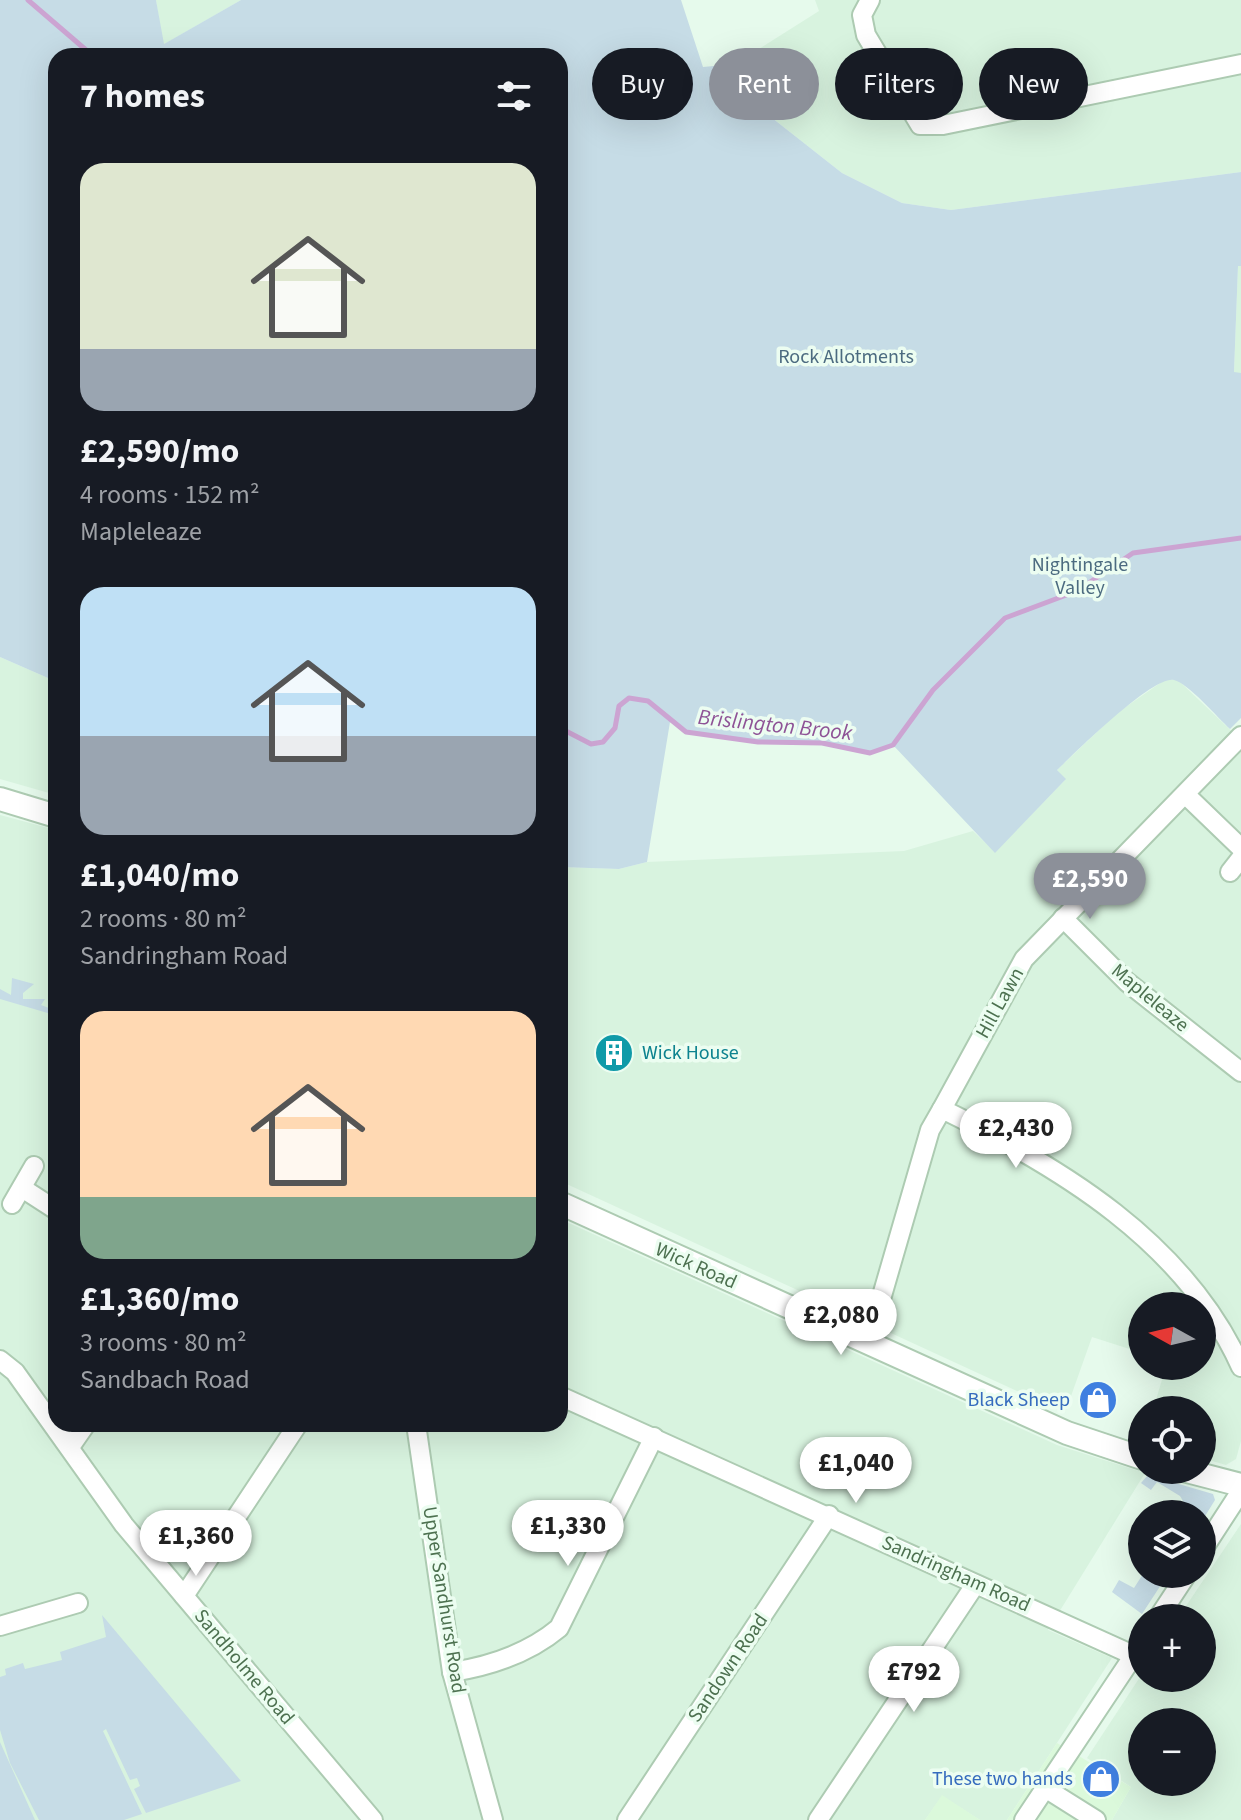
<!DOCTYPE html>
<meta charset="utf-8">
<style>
body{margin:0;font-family:"Source Sans 3",sans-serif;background:#242831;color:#f1f3f6;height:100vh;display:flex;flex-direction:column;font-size:30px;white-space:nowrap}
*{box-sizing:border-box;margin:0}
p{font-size:26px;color:#9ea1a6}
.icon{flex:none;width:44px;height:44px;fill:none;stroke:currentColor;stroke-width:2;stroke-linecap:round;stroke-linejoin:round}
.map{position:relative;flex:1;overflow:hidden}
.sheet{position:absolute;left:48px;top:48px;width:520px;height:1384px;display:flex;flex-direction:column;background:#171b24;border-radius:24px;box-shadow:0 8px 32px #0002}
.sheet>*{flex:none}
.guide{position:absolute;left:592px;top:48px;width:528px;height:72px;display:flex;gap:16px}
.needle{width:52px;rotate:278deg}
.tools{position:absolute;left:1128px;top:1292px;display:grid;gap:16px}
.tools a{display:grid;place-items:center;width:88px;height:88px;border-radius:50%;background:#171b24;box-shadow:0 8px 32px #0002;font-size:40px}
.price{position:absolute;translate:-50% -68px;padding:0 18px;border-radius:28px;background:#fff;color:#222;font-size:26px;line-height:52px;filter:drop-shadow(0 2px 4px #0008)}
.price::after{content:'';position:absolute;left:50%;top:48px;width:24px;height:18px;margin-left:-12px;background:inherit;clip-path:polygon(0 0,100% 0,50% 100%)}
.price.selected{background:#8c9099;color:#fff}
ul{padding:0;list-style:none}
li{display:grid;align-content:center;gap:16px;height:424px;padding:0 32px}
li span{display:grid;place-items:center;height:248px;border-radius:24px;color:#555}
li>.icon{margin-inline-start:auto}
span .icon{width:144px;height:144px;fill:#fffc;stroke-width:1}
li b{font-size:34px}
h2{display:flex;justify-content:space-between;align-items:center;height:96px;padding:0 32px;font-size:34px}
.tag{padding:0 28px;border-radius:36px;background:#171b24;box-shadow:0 8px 32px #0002;font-size:28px;line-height:72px}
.tag.selected{background:#8c9099;color:#fff}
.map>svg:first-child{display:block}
.residential{fill:#d8f3df;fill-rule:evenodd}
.commercial{fill:#dbf9db}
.green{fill:#c6dce6}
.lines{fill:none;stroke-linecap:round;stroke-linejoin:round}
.stream{stroke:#cca4d2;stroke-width:5}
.minor-casing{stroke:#adcbb2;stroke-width:22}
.tertiary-casing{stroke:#adcbb2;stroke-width:26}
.minor{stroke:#fff;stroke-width:18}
.tertiary{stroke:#fff;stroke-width:22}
.labels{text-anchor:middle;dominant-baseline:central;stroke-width:7;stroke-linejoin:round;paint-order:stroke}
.park-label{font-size:20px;fill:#4c6b80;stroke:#ecfdf1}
.street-label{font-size:20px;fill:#4d7150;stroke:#ecfdf1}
.culture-label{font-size:20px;fill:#0d838f;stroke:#ecfdf1;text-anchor:start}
.shop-label{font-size:20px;fill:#366cbe;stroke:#ecfdf1;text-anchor:end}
.water-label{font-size:22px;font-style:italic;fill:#8e5396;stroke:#ecfdf1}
</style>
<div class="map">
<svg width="1241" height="1820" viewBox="0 0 1241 1820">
<rect width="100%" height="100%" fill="#e6faec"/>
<g class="residential">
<path d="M156 0H241L163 45Z"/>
<path d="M815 0H1241V172L951 210 902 203 842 173 762 110 735 64 819 11Z"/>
<path d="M1238 266H1241V373H1234Z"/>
<path d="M56 656V795L0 779V657L48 678Z"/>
<path d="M1166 679 1178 680 1241 740V1441L1236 1459 1226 1465 1202 1458V1410H1153L1166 1366H1202V1306H1142V1353L1092 1337 1065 1413 560 1181V867L619 869 647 862 904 851 973 831 995 852 1065 780 1057 770 1117 713Z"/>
<path d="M0 815 56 830V1424H560V1219L1057 1445 1145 1473 1048 1630 1112 1658 1007 1820H980L942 1796 925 1820H0Z"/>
<path d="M1241 1524V1820H1112L1131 1787 1087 1758 1142 1674V1678H1202V1618H1178ZM1142 1722H1202V1782H1142Z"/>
</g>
<g class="commercial">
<path d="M1057 1743 1131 1787 1112 1820H1007Z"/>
<path d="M942 1795 980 1820H925Z"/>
</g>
<g class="green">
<path d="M0 0H156L164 44 241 0H681L703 67 735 64 762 110 842 173 902 203 951 210 1241 172V266H1238L1234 372 1241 373V718L1230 729C1218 718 1188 683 1174 680 1153 675 1075 753 1057 770L1066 779 995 853 893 745 870 753 822 743 758 742 686 732 670 722 647 862 619 869 560 867V56H56V656L48 678 0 657Z"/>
<path d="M12 978 34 984 23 993V999H45L41 1005 54 1010 51 1014 0 999V989L11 995Z"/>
<path d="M1148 1475 1213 1494 1215 1500 1202 1521V1514H1191L1180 1496 1157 1482 1151 1490 1141 1483Z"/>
<path d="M1143 1574H1168L1142 1614 1112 1592 1119 1580 1134 1588Z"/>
<path d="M102 1615 241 1781 146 1813 134 1789 140 1786 137 1778 130 1780 106 1729 103 1731 142 1814 124 1820H39L10 1763 0 1730V1677L6 1675 5 1669 23 1663 25 1669 62 1660 60 1652 106 1637Z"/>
<path d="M0 1742 35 1820H0Z"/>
</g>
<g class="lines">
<g class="stream">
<path d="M28 0 93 56"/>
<path d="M560 728 591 744 603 742 615 728 619 706 629 698 648 701 686 732 758 742 822 743 870 753 893 745 933 690 1005 618 1077 591 1133 553 1241 538"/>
</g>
<g class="minor-casing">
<g id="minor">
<path d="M870 0 862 15 866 35 920 125H943L1241 64"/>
<path d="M1186 795 1241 848"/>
<path d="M1230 872 1241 858"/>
<path d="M1063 918 1127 982 1241 1072"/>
<path d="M942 1109 1024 959 1241 736"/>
<path d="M22 1188 56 1210"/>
<path d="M12 1204 34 1166"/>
<path d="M868 1344 930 1130 942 1109C1060 1167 1185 1242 1241 1367"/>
<path d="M0 1360 15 1372 124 1525 373 1820"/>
<path d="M560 1396 1133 1655"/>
<path d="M416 1424 452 1672 493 1820"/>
<path d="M70 1447 86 1424"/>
<path d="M1202 1551 1241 1491"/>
<path d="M184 1596 298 1424"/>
<path d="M1158 1618 1187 1574"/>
<path d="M0 1626 78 1603"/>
<path d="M452 1672C490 1666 529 1653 559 1628L654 1437"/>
<path d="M1045 1788 1096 1820"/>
<path d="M627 1820 829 1515"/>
<path d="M818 1820 975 1585"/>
<path d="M1024 1820 1142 1643"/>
</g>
</g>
<g class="tertiary-casing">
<g id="tertiary">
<path d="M0 799 56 816"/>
<path d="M560 1203 1067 1433 1142 1458"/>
<path d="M1183 1470 1241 1485"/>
</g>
</g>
<use href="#minor" class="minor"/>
<use href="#tertiary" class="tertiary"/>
</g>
<defs>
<g id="building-disc" transform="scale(2)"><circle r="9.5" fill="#0f9aa8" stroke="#ecfdf1"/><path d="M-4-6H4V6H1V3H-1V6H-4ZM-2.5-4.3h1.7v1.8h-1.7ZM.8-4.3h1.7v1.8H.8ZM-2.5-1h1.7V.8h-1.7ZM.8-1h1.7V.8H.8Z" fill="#fff"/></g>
<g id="shop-disc" transform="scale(2)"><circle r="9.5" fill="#3f7fe0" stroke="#ecfdf1"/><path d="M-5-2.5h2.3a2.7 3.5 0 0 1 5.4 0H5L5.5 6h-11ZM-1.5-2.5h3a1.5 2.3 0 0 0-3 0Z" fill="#fff"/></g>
</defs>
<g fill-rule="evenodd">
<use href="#building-disc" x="614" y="1053"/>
<use href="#shop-disc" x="1098" y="1400"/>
<use href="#shop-disc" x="1101" y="1779"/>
</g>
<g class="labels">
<g class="park-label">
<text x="846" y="357">Rock Allotments</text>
<text x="1080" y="565">Nightingale<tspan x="1080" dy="23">Valley</tspan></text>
</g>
<g class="street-label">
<text transform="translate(1150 998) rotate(40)">Mapleleaze</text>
<text transform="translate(1000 1003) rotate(-61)">Hill Lawn</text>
<text transform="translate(696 1266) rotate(24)">Wick Road</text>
<text transform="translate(956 1574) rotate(24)">Sandringham Road</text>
<text transform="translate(444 1600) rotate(81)">Upper Sandhurst Road</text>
<text transform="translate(244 1667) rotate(50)">Sandholme Road</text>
<text transform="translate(728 1668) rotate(-56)">Sandown Road</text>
</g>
<g class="culture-label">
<text x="642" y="1053">Wick House</text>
</g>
<g class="shop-label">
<text x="1070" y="1400">Black Sheep</text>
<text x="1073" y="1779">These two hands</text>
</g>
<g class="water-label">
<text transform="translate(775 725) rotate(6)">Brislington Brook</text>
</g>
</g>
</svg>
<div class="tools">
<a><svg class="needle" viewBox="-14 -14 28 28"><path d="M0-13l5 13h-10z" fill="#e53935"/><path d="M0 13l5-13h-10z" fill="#9ea1a6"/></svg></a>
<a><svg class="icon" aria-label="locate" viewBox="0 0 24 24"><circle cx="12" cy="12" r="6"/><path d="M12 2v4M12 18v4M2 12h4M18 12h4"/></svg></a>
<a><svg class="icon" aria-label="layers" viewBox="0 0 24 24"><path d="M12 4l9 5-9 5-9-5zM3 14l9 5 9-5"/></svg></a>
<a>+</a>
<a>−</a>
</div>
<b class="price selected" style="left:1090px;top:921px">£2,590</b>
<b class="price" style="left:1016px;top:1170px">£2,430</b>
<b class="price" style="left:841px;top:1357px">£2,080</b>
<b class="price" style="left:856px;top:1505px">£1,040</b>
<b class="price" style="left:568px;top:1568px">£1,330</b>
<b class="price" style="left:196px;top:1578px">£1,360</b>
<b class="price" style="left:914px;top:1714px">£792</b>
<div class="guide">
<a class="tag">Buy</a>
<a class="tag selected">Rent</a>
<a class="tag">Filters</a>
<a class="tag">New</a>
</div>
<section class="sheet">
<h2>7 homes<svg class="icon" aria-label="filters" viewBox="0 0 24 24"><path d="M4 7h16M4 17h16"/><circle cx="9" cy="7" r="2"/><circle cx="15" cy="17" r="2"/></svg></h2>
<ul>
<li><span style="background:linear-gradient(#dfe7d0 75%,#9aa5b1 0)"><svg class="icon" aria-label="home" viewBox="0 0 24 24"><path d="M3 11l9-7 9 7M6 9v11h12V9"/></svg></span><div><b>£2,590/mo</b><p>4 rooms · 152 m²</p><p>Mapleleaze</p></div></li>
<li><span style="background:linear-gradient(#bfe0f5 60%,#9aa5b1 0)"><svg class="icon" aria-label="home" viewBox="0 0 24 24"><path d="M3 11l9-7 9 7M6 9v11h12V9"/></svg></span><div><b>£1,040/mo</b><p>2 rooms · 80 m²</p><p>Sandringham Road</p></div></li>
<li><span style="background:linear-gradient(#ffd9b3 75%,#7fa58c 0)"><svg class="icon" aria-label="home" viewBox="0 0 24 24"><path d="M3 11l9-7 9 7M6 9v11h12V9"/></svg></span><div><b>£1,360/mo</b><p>3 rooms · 80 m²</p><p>Sandbach Road</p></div></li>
</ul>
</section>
</div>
